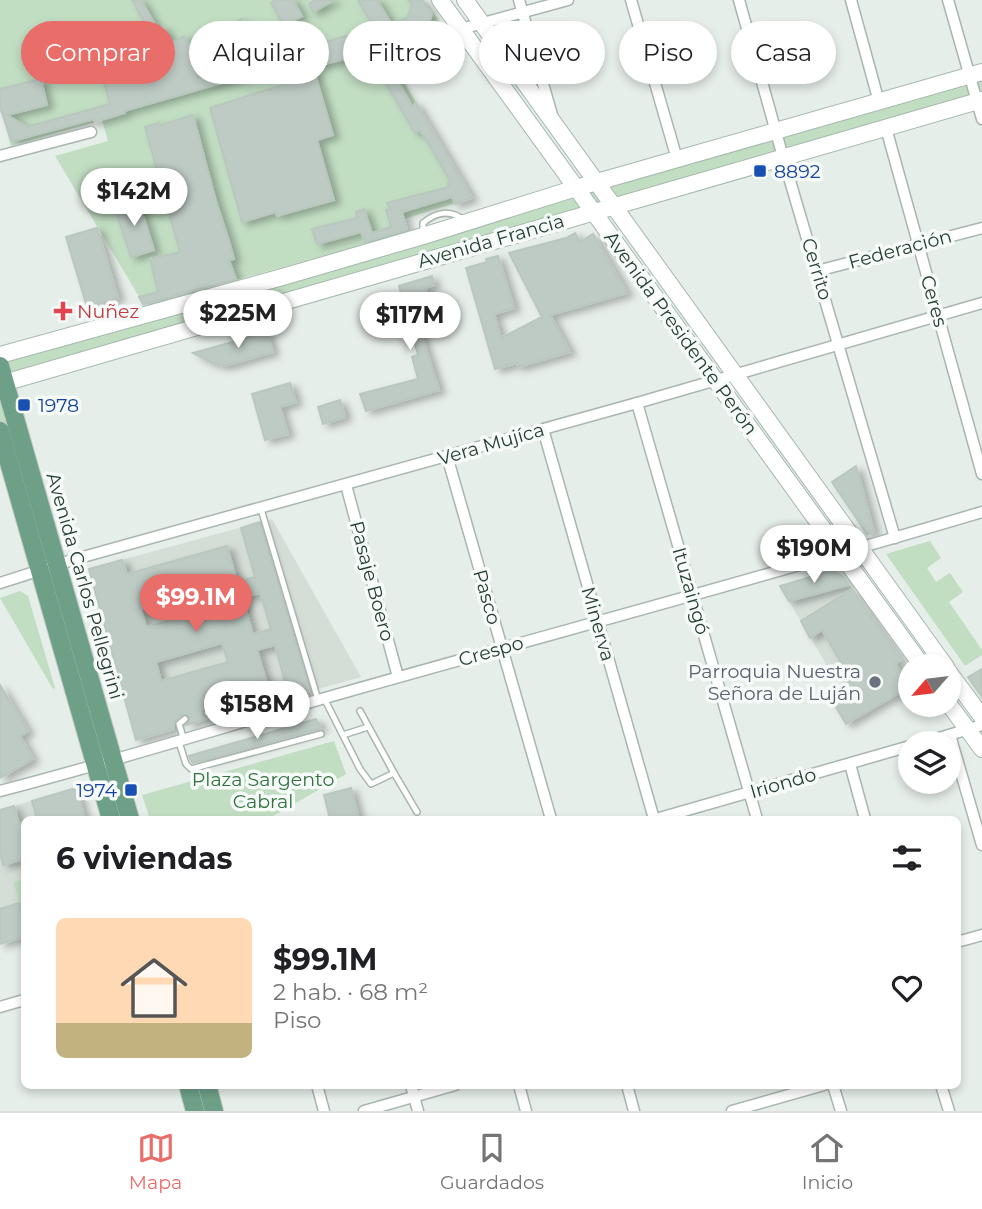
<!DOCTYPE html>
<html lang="es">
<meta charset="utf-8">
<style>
body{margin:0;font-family:Montserrat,sans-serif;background:#f2f2f2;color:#202124;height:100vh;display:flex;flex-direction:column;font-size:26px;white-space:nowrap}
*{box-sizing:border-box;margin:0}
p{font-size:23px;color:#757577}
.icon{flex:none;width:38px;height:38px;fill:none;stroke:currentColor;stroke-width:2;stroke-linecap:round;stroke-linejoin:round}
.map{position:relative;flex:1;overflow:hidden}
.side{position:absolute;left:21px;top:816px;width:940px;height:273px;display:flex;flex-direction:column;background:#fff;border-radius:10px;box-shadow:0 4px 10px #0003}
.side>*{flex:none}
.banner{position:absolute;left:21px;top:21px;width:942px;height:63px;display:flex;gap:14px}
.needle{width:46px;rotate:242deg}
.tools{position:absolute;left:898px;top:654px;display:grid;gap:14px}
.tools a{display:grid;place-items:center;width:63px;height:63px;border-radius:50%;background:#fff;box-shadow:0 4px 10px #0003;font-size:35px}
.price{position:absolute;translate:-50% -60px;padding:0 16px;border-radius:24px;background:#fff;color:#222;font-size:23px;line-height:46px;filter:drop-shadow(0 2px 4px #0008)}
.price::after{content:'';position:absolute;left:50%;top:42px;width:21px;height:16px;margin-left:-10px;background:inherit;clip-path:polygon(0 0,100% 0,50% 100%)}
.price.current{background:#e96d69;color:#fff}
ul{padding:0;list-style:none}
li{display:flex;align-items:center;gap:21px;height:175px;padding:0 35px}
li span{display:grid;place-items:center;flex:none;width:196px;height:140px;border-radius:10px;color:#555}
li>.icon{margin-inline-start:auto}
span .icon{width:84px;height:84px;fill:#fffc;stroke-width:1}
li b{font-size:30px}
h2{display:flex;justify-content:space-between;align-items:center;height:84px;padding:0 35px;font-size:30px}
.tag{padding:0 24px;border-radius:32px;background:#fff;box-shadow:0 4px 10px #0003;font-size:24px;line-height:63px}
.tag.current{background:#e96d69;color:#fff}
.dock{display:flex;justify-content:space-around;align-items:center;height:98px;border-top:2px solid #e0e0e0;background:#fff;font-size:19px;color:#757577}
.dock a{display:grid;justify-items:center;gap:4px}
.dock .current{color:#e96d69}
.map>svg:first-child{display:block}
.built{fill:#d4ded7}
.green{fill:#c1ddc2}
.building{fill:#becbc4;stroke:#b9c7be;stroke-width:2;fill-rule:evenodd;filter:url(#shadow)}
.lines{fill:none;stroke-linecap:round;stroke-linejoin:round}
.service-casing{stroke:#a9b6af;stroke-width:8}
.minor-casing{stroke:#a9b6af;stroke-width:13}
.secondary-casing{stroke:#a5b9ae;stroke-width:18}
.primary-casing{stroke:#c2c9c6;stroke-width:20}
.service{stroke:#fff;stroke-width:5}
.minor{stroke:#fff;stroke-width:10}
.secondary{stroke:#fff;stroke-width:16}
.primary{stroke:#6ea088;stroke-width:18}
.transit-dot{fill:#1a4fb4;stroke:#f6faf8;stroke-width:2.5}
.health-dot{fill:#e0444e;stroke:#f6faf8;stroke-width:2.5}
.worship-dot{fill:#6b7280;stroke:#f6faf8;stroke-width:2.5}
.labels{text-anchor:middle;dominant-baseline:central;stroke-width:7;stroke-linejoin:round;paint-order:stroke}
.transit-label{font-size:19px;fill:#164399;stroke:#f6faf8;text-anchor:start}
.street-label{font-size:19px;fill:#263f33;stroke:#f6faf8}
.health-label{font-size:19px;fill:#be3a42;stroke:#f6faf8;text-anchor:start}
.worship-label{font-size:19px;fill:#5b616d;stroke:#f6faf8;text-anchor:end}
.park-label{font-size:19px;fill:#32733e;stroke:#f6faf8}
</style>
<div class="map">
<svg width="982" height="1111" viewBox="0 0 982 1111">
<defs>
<filter id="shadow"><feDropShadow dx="6" dy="3.5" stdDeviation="3.5" flood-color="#0004"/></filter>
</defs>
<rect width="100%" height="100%" fill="#e6eee9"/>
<g class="built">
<path d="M272 519 361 677 136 740 89 569Z"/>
<path d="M833 570 844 578 885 635 829 669 780 586Z"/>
<path d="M76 788 85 819H24V879L13 882 24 921V937L0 944V810Z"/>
</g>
<g class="green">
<path d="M0 0H424L442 25 391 39 406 67 398 71 472 198 404 219 408 233 144 305 55 156 108 141 102 120 11 146 0 107Z"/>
<path d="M517 19 520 20 539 88H536L492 30 493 25Z"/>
<path d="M982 72V100L5 382 130 819H111L0 431V355Z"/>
<path d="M930 541 941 558 927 568 936 582 950 573 963 592 949 602 982 650V655L965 666 886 554Z"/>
<path d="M20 591 28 596 55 688 53 689 0 598Z"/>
<path d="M334 741 346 774 268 819H150L142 795Z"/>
<path d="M24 879V914H22L13 882Z"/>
</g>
<g class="building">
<path d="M132 0H141L158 30 163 27 172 43 184 36 205 71 197 75 198 78 374 28 358 0H377L391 23 407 18 412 5 408 0H422L432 14 429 23 384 36 397 59 388 64 412 106 416 103 472 198 455 204 452 197 402 212 407 230 365 242 361 232 317 244 312 229 357 218 356 212 364 209 372 233 391 227 386 210 390 209 387 203 449 187 448 183 451 182 420 130 415 133 368 53 313 67 333 135 317 140 334 200 277 216 276 212 242 222 210 108 307 77 302 60 124 111 125 113 95 122 94 119 16 140H11L0 107V89L41 79 47 105 7 115 27 127 110 104 96 54 122 48 124 55 152 47 146 37 151 34Z"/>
<path d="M275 0H293L302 16 284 26 271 3Z"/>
<path d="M315 0H334L313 12 309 4Z"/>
<path d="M241 19 253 43 235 54 222 30Z"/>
<path d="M32 41 37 60 27 63 22 44Z"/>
<path d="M193 115 216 201 229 241 234 259 229 260 236 279 143 304 139 297 158 292 150 259 180 252 145 127 158 123V126Z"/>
<path d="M138 199 154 250 131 257 114 206Z"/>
<path d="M97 228 118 298 87 307 66 237Z"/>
<path d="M575 233 580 242 593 234 627 293 550 315 570 352 518 367 517 363 495 369 466 268 487 262 486 259 498 256 514 308 494 314 501 338 542 317 509 253 566 238Z"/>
<path d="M432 276 434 285 425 288 432 313 416 318 439 390 366 411 360 394 418 379 412 357 418 355 399 286Z"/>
<path d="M267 332 273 352 224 366 212 363 193 353Z"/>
<path d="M290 383 296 402 280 407 288 434 265 440 252 394Z"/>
<path d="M340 400 345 417 323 424 318 407Z"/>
<path d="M856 466 874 532 867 534 832 482Z"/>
<path d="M260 522 310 691 289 697 275 645 257 650 269 690 265 696 272 702 246 709 249 701 243 696 205 707 202 715 209 718 186 725 190 717 183 714 174 722V729L136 740 89 569 122 560 127 574 227 546 237 582 255 577 241 528ZM207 591 212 609 146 627 141 609ZM260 593 271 629 253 634 242 598ZM222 643 228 662 161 681 156 662Z"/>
<path d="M833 570 844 578 849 585 789 601 780 586Z"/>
<path d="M852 589 901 660 895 663 909 687 846 724 829 695 846 685 837 670 843 666 822 630 810 638 801 621Z"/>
<path d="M982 669V697L968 677Z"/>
<path d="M0 685 28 731 20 736 33 759 0 778Z"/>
<path d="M316 719 321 728 193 763 191 761 189 756Z"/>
<path d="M76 788 85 819H37L32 801Z"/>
<path d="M351 788 359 819H330L324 795Z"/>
<path d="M14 806 19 824 24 822V859L3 865 0 852V810Z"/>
<path d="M19 903 24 922V937L0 944V909Z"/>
</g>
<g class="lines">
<g class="service-casing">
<g id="service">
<path d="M423 232V223C436 212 451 209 465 221"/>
<path d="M261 509 318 700"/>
<path d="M270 695 277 696 281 711"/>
<path d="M324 698 360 769 371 784 394 773 360 711"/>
<path d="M207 713 244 702"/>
<path d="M343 735 368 727"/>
<path d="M184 740 179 724 185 719"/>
<path d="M179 742 186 764 191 769 321 734"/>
<path d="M394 773 417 812"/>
</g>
</g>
<g class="minor-casing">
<g id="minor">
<path d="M519 0 552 115"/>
<path d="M631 0 677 159"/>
<path d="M739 0 783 157 895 538"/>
<path d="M851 0 879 102"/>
<path d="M948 0 982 119"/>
<path d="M461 29 568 0"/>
<path d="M886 128 982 474"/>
<path d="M0 156 91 132"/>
<path d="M817 271 982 228"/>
<path d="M637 403 757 819"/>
<path d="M543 429 654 819"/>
<path d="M447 456 551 819"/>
<path d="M346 485 398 677"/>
<path d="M0 583 72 560 637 403 982 303"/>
<path d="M950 735 982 845"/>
<path d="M919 744 982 725"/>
<path d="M850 764 865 819"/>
<path d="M0 791C116 761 230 725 346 692 558 632 771 575 982 512"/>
<path d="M656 819 910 746"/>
<path d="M957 942 982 935"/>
<path d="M0 1007 24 1000"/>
<path d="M317 1085 324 1111"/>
<path d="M411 1085 418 1111"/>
<path d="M519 1085 526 1111"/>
<path d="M627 1085 634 1111"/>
<path d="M833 1085 841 1111"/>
<path d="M941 1085 949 1111"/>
<path d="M364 1111 455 1085"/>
<path d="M732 1111 824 1085"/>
</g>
</g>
<g class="secondary-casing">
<g id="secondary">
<path d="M440 0 923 667"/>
<path d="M465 0 946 667"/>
<path d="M0 355 286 276 423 236 576 188 982 72"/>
<path d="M0 384 982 100"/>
<path d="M948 671 982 717"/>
<path d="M948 703 982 749"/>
</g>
</g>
<g class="primary-casing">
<g id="primary">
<path d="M0 366 130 819"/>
<path d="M0 431 111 819"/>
<path d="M188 1085 195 1111"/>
<path d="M207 1085 214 1111"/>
</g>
</g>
<use href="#service" class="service"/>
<use href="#minor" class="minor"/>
<use href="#secondary" class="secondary"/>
<use href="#primary" class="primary"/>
</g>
<g class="transit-dot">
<rect x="753" y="164" width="14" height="14" rx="3.5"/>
<rect x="17" y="398" width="14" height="14" rx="3.5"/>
<rect x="124" y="783" width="14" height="14" rx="3.5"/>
</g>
<path class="health-dot" d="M59.5 300.5h7v7h7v7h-7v7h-7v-7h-7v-7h7z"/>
<circle class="worship-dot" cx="875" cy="682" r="7"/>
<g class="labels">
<g class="transit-label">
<text x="774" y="171">8892</text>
<text x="38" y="405">1978</text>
<text x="117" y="790" text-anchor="end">1974</text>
</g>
<g class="street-label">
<text transform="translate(491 241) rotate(-16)">Avenida Francia</text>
<text transform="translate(900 249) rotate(-15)">Federación</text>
<text transform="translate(817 269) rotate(73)">Cerrito</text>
<text transform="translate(934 301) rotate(74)">Ceres</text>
<text transform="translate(681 333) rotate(54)">Avenida Presidente Perón</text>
<text transform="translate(491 444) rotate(-16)">Vera Mujíca</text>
<text transform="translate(372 581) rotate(75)">Pasaje Boero</text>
<text transform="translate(85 586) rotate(74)">Avenida Carlos Pellegrini</text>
<text transform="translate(691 591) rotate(74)">Ituzaingó</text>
<text transform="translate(487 597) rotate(74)">Pasco</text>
<text transform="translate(598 624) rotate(74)">Minerva</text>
<text transform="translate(491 651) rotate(-16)">Crespo</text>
<text transform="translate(783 783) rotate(-16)">Iriondo</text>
</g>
<g class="health-label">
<text x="77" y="311">Nuñez</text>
</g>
<g class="worship-label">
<text x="861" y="671">Parroquia Nuestra<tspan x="861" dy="22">Señora de Luján</tspan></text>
</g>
<g class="park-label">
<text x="263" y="779">Plaza Sargento<tspan x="263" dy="22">Cabral</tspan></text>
</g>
</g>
</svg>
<div class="tools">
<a><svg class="needle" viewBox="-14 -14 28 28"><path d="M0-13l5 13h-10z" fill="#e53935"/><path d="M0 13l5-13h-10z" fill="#757577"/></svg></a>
<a><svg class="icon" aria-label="layers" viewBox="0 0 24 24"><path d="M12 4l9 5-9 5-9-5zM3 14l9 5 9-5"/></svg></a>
</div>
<b class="price" style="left:134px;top:228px">$142M</b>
<b class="price" style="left:238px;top:350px">$225M</b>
<b class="price" style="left:410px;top:352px">$117M</b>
<b class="price" style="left:814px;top:585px">$190M</b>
<b class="price current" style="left:196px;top:634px">$99.1M</b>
<b class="price" style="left:257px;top:741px">$158M</b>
<div class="banner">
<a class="tag current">Comprar</a>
<a class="tag">Alquilar</a>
<a class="tag">Filtros</a>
<a class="tag">Nuevo</a>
<a class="tag">Piso</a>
<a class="tag">Casa</a>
</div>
<section class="side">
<h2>6 viviendas<svg class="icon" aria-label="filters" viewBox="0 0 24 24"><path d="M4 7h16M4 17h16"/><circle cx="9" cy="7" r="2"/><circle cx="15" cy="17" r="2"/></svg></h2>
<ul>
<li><span style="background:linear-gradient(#ffd9b3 75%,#c2b280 0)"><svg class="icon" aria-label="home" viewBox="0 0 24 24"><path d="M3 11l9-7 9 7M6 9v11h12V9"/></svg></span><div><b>$99.1M</b><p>2 hab. · 68 m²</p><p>Piso</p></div><svg class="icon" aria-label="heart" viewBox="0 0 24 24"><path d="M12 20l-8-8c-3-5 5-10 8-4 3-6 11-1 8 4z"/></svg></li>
</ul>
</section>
</div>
<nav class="dock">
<a class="current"><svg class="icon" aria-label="map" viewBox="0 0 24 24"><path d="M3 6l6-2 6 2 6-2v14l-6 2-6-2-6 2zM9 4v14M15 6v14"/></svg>Mapa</a>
<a><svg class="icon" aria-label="saved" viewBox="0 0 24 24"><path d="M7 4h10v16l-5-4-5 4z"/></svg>Guardados</a>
<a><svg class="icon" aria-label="home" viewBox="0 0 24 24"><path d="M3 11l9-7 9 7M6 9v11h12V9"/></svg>Inicio</a>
</nav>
